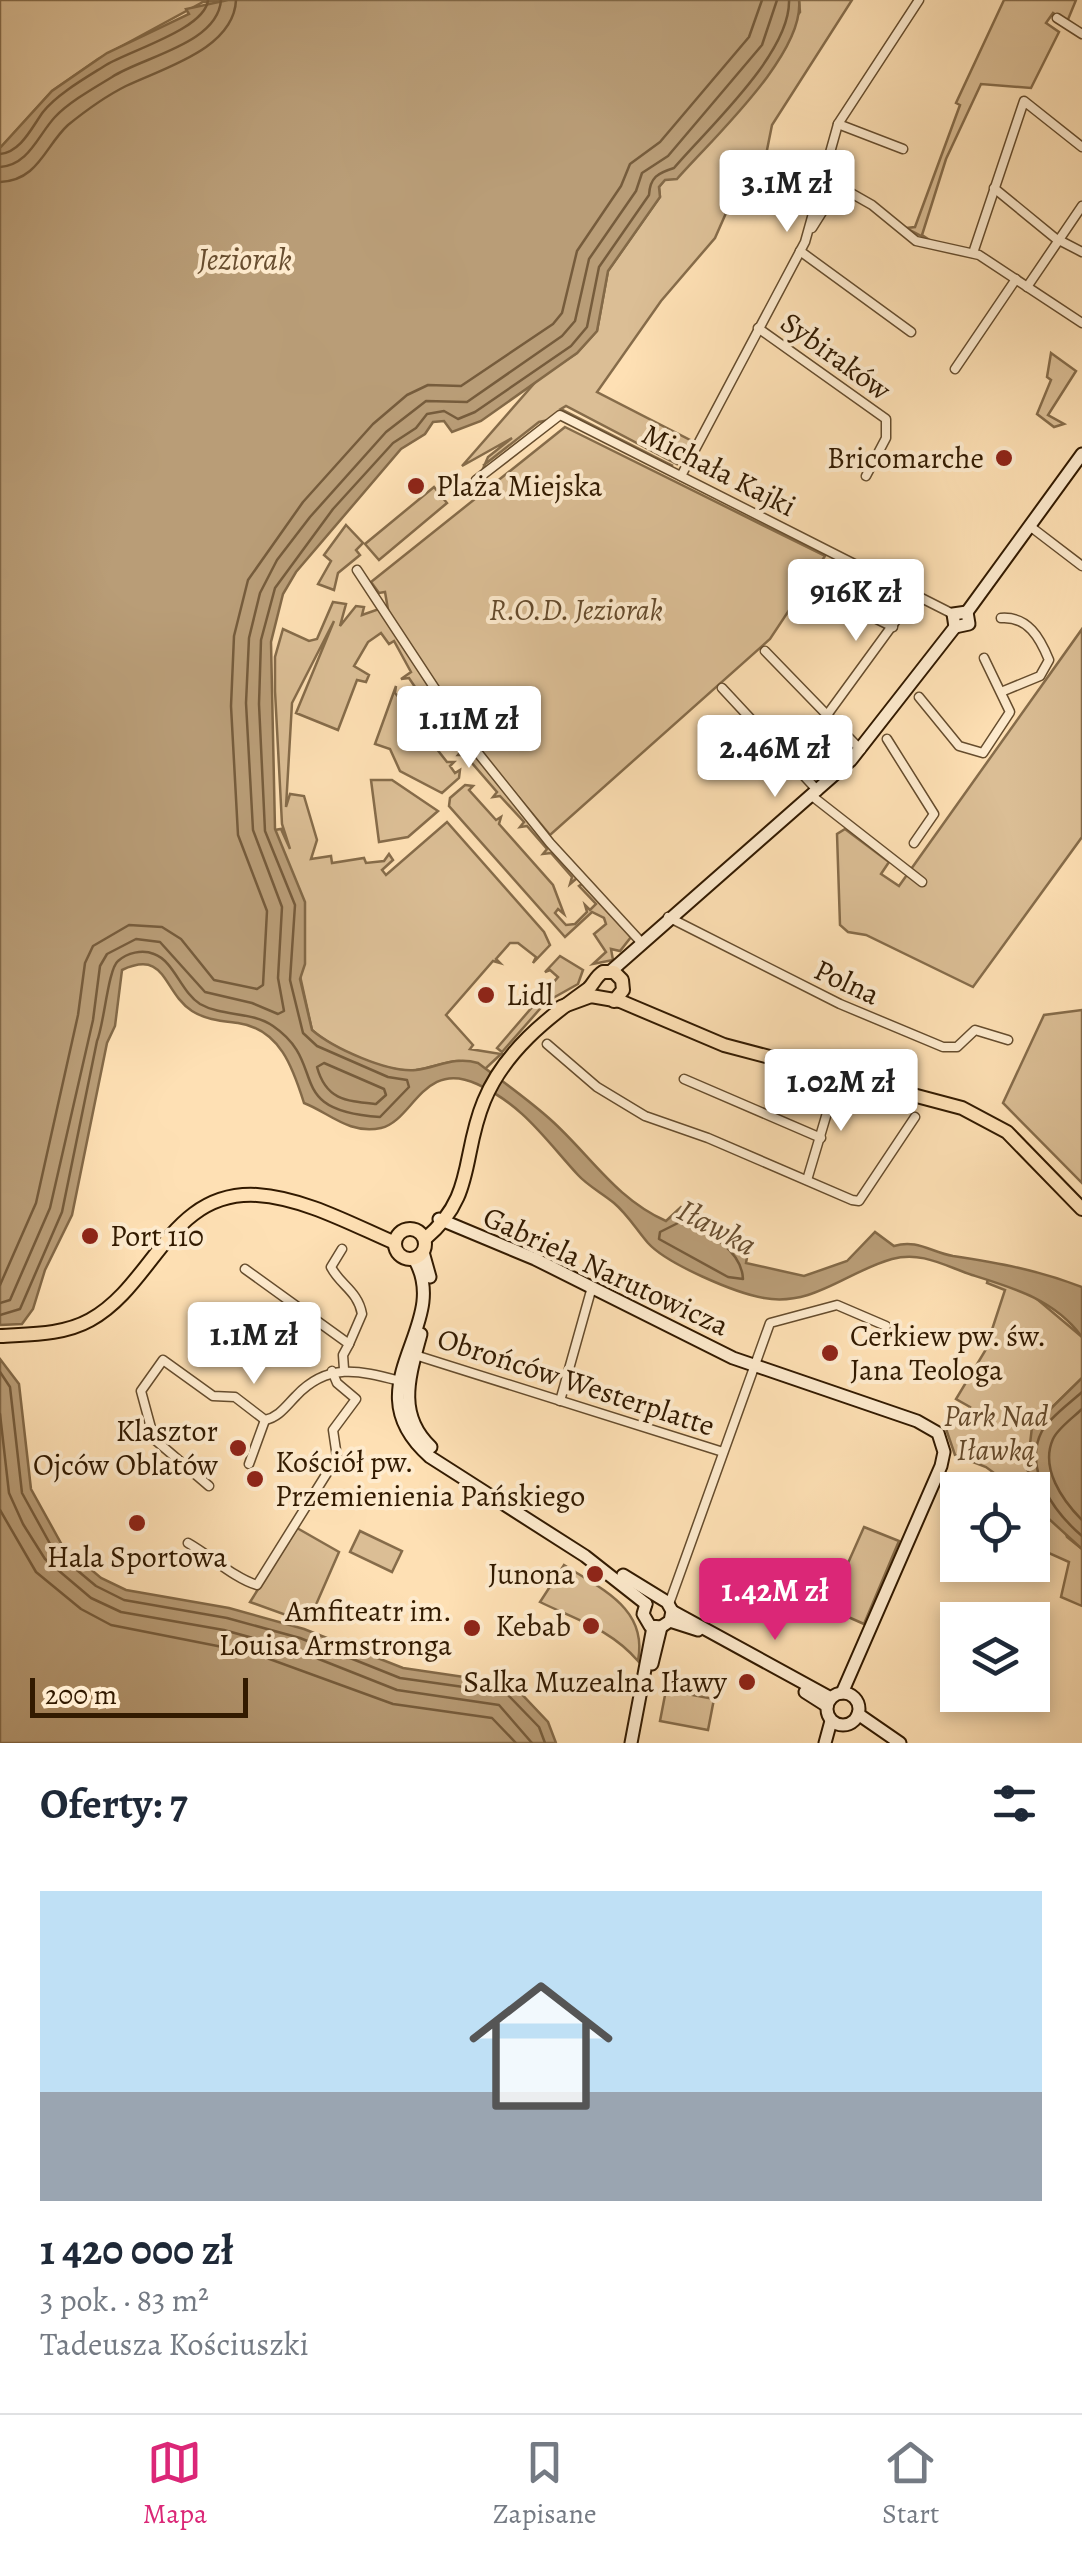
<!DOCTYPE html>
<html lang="pl">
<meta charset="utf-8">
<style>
body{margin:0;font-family:Alegreya,serif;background:#f2f2f3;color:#1f2937;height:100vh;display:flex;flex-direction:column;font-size:38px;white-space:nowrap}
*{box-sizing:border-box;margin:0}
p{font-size:32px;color:#747a83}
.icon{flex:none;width:55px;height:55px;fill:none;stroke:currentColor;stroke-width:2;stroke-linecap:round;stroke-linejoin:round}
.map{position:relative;height:1743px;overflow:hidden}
.side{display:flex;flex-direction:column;background:#fff;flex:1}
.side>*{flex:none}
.buttons{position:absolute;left:940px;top:1472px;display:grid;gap:20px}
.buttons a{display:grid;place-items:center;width:110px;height:110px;border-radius:0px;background:#fff;box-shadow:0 5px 15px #0003;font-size:50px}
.scale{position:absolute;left:30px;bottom:25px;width:218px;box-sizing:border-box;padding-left:10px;border:5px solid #321a00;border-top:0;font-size:28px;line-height:35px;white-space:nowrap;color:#321a00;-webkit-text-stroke:8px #feebce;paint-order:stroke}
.price{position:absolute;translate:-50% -85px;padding:0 22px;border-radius:10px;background:#fff;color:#222;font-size:32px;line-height:65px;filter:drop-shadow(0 2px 5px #0008)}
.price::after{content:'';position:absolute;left:50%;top:60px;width:30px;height:22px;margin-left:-15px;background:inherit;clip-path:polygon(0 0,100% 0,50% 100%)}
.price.current{background:#db2777;color:#fff}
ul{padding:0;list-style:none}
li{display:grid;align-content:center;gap:20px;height:530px;padding:0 40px}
li span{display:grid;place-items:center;height:310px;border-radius:0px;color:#555}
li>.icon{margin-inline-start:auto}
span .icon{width:180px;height:180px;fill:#fffc;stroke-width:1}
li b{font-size:42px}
h2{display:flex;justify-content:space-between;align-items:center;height:120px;padding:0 40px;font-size:42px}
.tab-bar{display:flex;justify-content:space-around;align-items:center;height:140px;border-top:2px solid #e0e1e3;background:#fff;font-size:28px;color:#747a83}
.tab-bar a{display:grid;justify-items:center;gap:5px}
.tab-bar .current{color:#db2777}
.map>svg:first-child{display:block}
.green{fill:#dbbe95;stroke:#866c4a;stroke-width:2.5}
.water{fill:#b99d77;stroke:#836947;stroke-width:2.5}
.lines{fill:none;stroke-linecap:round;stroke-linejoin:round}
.shore{stroke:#765c3c;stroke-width:2.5}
.street-casing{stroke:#654c2d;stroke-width:11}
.secondary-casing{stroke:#321a00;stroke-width:15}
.primary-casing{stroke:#321a00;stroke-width:16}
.street{stroke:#feebce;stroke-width:8}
.secondary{stroke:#feebce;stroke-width:11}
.primary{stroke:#fee0b4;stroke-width:12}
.poi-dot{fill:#8f2418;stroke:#feebce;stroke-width:4}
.labels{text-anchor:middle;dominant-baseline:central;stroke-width:8;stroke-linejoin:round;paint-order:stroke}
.street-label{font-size:30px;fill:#321a00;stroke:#feebce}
.poi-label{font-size:30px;fill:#321a00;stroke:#feebce;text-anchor:end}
.park-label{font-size:30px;font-style:italic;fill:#654b2d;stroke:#feebce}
.water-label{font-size:32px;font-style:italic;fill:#684e30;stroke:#feebce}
</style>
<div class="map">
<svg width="1082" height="1743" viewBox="0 0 1082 1743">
<rect width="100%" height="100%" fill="#fee0b4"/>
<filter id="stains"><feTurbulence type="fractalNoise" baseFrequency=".002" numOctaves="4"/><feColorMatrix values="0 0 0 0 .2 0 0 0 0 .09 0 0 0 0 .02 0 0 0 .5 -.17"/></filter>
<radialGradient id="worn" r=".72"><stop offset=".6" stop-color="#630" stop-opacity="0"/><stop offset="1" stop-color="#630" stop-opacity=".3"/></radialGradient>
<g class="green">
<path d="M0 0H228L203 2 98 59 52 91 0 148Z"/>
<path d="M799 0H852L772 125 764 165 745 170 715 238 661 301 597 392 692 441 677 464 566 406 561 409 673 466 568 416 539 422 484 465 489 471 479 478 488 457 512 438 462 466 539 378 577 353 597 331 608 271 660 197 659 187 800 12Z"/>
<path d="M1004 0H1076L1067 22 1053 13 1046 23 1059 32 1031 88 981 84 946 159 922 235 931 241 906 228 915 227 960 105 956 103Z"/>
<path d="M1051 353 1076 371 1048 415 1064 424 1054 427 1037 414 1051 380 1047 377Z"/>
<path d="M565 427 825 556 770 639 550 835 477 747 389 615 385 592 379 593 371 582Z"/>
<path d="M434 487 447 503 379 560 365 544Z"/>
<path d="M346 525 363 543 356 550 360 555 338 573 334 590 318 584 331 561 324 555Z"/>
<path d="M333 602 346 604 340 626 356 606 364 607 362 615 379 609 471 750 577 878 570 884 572 877 551 853 543 854 547 849 527 826 520 827 524 822 500 796 493 797 497 792 465 755H458L462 750 441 722 435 724 438 718 418 691 413 693 415 687 409 678 401 679 411 672 394 641 389 644 381 633 368 642 354 666 369 675 366 682 357 680 338 730 296 713 334 621 292 703 286 807 290 794 304 796 317 840 311 859 331 856 332 863 364 858 366 863 384 861 389 854 393 860 382 870 386 875 447 822 544 932 550 945 533 963 536 957 518 943H510L496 959 500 963 493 961 446 1015 473 1045 470 1049 501 1054 485 1069C454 1053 448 1065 416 1070 388 1074 333 1049 312 1030L270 840 275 830 281 829 290 849 282 824 275 691V657L283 629 309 641 317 639Z"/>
<path d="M1082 629V837L973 987 866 935 848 932 840 925 837 834 845 829 889 862 881 874 899 886Z"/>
<path d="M396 686 395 693 400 699 405 697 402 703 422 729H429L425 734 447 762H454L450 766 455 773 460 770 459 778 442 793 400 771 390 749 375 744Z"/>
<path d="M371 780H392L438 811 408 837 379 842Z"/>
<path d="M465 785 473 786 469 790 496 820 501 817 499 824 553 885 564 914 558 909 555 913 566 925 575 924 587 912 585 905 590 910 596 904 579 886 582 884 631 937 620 951 611 949 613 960 593 964 606 952 594 934 606 924 604 918 592 912 565 937 449 806 450 798Z"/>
<path d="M560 956 583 970 578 984 546 1002 502 1052 497 1048 558 977 550 970 545 972Z"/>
<path d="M1082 1010V1183L1003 1103 1044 1015Z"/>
<path d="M988 1279 1031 1294 1082 1337V1378L1032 1427 1067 1537 1082 1549V1606L1061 1597 1069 1562 1033 1546 1032 1490H1008L1009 1484 986 1467 955 1455 945 1426 964 1420 970 1407 956 1399 985 1351 1005 1290 987 1283Z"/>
<path d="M864 1527 899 1541 864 1624 828 1608Z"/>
<path d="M297 1528 339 1552 308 1623 250 1602Z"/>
<path d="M360 1531 402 1551 392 1572 350 1552Z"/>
<path d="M564 1565C603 1590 648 1609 638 1661 610 1629 579 1621 540 1602Z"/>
<path d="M666 1690 714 1699 708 1730 660 1721Z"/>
</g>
<g class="water">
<path d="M228 0H799C805 54 712 139 677 179L665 180 659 187 660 197 608 271 597 331 577 353 481 421 452 432 444 421 433 422 425 434 401 449 296 572 283 594 271 642 275 829 305 902V964L300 979 312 1030C333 1048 388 1073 416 1070 438 1067 455 1056 478 1063 502 1081 529 1100 551 1120 590 1155 616 1199 666 1221L681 1207 716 1224 748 1252 746 1263 804 1276 847 1261 875 1232 894 1246C917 1239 931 1252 953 1256 999 1263 1038 1270 1082 1287V1337C1055 1300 1014 1288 972 1275 945 1266 922 1251 892 1259 848 1271 813 1307 764 1298 735 1293 667 1264 648 1243 636 1229 628 1215 614 1203 602 1193 588 1186 578 1175 545 1139 523 1105 477 1084 423 1059 413 1121 381 1128 349 1135 328 1112 304 1103 293 1068 280 1029 238 1023 223 1021 206 1020 192 1011 162 991 167 949 122 970L115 1026 107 1043 72 1215 45 1270 33 1309 22 1324 0 1325V148L52 91 107 53 189 14 186 9Z"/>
<path d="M0 1359 19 1384 31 1489 62 1545 101 1578 126 1590 229 1608 304 1629 403 1668 512 1684 548 1722 556 1743H0Z"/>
<path d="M1082 1378V1549L1049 1519 1027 1469 1032 1427Z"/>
</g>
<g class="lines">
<g class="shore">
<path d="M0 154C21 152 32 127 43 112 57 94 87 77 106 65 131 50 205 29 208 0"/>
<path d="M0 167C29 165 38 135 55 117 69 102 94 88 112 77 142 57 218 44 221 0"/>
<path d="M0 182C38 181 45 146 68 125 84 112 108 95 126 86 163 68 234 49 236 0"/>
<path d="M324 1063 384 1089 386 1095 376 1104C346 1101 326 1100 317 1067Z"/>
<path d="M684 1220C709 1232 742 1251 743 1279L728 1277 659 1239 660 1232Z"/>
<path d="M0 1285 36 1203 78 1015 85 963 93 946 129 925 162 927 181 939 214 980 257 989 263 985 267 911 238 835 231 706 234 636 248 580 303 502 373 424 407 395 428 385 461 386 553 324 562 313 577 251 621 186 630 164 660 142 749 37 762 0"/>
<path d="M0 1303 10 1300 50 1208 93 1020 100 966 107 954 136 939 160 942 205 992 252 1003 278 1014 284 1011 278 978 282 907 253 830 246 703 249 638 260 593 277 560 310 517 386 432 426 401 467 402 562 336 575 321 589 259 636 191 642 173 668 156 762 45 777 0"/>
<path d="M0 1315 20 1309 62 1212 97 1041C104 1025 108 969 118 961 127 953 142 949 154 954 174 961 181 992 200 1004 223 1017 251 1011 273 1026 330 1065 281 1110 380 1117L409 1087 407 1080 388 1077 317 1046 303 1033 290 980 295 905 265 831 259 704 261 640 275 588 333 509 393 443 416 428 427 414 444 411 458 419 475 412 571 346 587 327 599 267 649 195C650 177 658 173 674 168 708 128 791 53 789 0"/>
<path d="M0 1372 10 1387 22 1493 54 1551 96 1586 124 1600 227 1618 300 1638 400 1678 506 1693 539 1727 545 1743"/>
<path d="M1082 1392C1070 1403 1050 1417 1042 1431 1022 1469 1055 1513 1082 1536"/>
<path d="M1082 1409C1074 1417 1058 1428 1053 1439 1040 1468 1062 1500 1082 1520"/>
<path d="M0 1414 9 1493 23 1524 45 1559 91 1598 121 1612 224 1630 296 1650 397 1690 499 1705 532 1743"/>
<path d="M0 1510 36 1572 81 1609 111 1625 253 1653 393 1704 492 1718 516 1743"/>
</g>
<g class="street-casing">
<g id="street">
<path d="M1057 18 1082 34"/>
<path d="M838 124 903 149"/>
<path d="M821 176 872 205 916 241 979 255 1082 323"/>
<path d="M994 188 1055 238 1082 252"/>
<path d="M812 228 839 185"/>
<path d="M800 251 911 332"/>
<path d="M973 253 1024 101 1082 147"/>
<path d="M1027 287 1082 206"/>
<path d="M758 328 886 419V438L866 476"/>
<path d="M955 369 1016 279"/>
<path d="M681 476 805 242 838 124 919 0"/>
<path d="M476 480 560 415 953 614"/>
<path d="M1031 527 1082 566"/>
<path d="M357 570 474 748 550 843 641 942"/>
<path d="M811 587 893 627"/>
<path d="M765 651 861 750"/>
<path d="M722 688 818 791"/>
<path d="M1001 692 1040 676 1049 660C1040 638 1028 616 1001 618"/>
<path d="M919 697 959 746 983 753 1010 712 984 658"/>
<path d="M827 715 916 593"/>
<path d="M887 739 934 814 914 843"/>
<path d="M812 796 922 882"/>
<path d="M668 917 840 1004 943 1047H957L975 1030 1008 1040"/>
<path d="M547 1044 597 1087 645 1116 708 1138 852 1200 859 1201 915 1117"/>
<path d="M684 1079 821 1138"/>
<path d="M807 1180 838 1076"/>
<path d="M342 1249 331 1267C340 1285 358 1291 362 1314L349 1344"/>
<path d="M245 1269 349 1344 343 1355 344 1369"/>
<path d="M415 1355 723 1452"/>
<path d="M560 1401 592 1287"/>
<path d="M249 1464 265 1420"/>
<path d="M209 1486 154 1439 141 1391 163 1360 213 1396 235 1397 265 1420C279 1417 286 1406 296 1396 329 1361 361 1371 404 1382"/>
<path d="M188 1543C211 1556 234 1578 257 1585L337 1457 333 1430 356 1399 337 1383 332 1371"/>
<path d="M669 1604 770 1323 837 1305 886 1326"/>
</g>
</g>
<g class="secondary-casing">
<g id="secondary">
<path d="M967 612 1082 454"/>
<path d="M955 627 953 614 967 612"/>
<path d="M955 627 969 624 967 612"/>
<path d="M611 971 851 760 955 627"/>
<path d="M439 1219 535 1259 733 1358 917 1421 938 1433 944 1452 941 1466 842 1693"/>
<path d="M423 1252 430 1277"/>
<path d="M414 1259C454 1326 349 1386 430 1457L585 1556 646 1604"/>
<path d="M421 1334C410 1375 396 1414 431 1447"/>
<path d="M623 1575 667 1602 672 1611 670 1621 661 1627 650 1626 643 1614 646 1604"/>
<path d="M672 1611 831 1698"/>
<path d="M670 1621 698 1630"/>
<path d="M652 1664 661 1627"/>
<path d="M805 1692 827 1706"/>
<circle cx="843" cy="1709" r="16"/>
<path d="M858 1714 900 1743"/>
<path d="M631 1743 653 1627"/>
<path d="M825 1743 831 1721"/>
</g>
</g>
<g class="primary-casing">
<g id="primary">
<path d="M561 1007 591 996 620 1001 724 1045 962 1108 1007 1132 1082 1209"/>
<circle cx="410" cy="1244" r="15"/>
<path d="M425 1239C476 1196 461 1156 484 1101 504 1052 547 1018 588 989 594 984 595 977 603 972H614L622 980 623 990 614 1001"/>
<path d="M0 1336C30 1334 63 1335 90 1320 154 1285 170 1190 257 1195 304 1198 353 1225 395 1243"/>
</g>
</g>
<use href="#street" class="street"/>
<use href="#secondary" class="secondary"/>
<use href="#primary" class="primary"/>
</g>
<g class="poi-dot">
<circle cx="1004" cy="458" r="10"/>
<circle cx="416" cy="486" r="10"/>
<circle cx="486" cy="995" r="10"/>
<circle cx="90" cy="1236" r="10"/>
<circle cx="830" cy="1353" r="10"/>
<circle cx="238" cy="1448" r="10"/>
<circle cx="255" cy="1479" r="10"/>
<circle cx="137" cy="1523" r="10"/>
<circle cx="595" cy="1574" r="10"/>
<circle cx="591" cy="1626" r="10"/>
<circle cx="472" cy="1628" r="10"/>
<circle cx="747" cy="1682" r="10"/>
</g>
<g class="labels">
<g class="street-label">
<text transform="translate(836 356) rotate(36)">Sybiraków</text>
<text transform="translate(719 470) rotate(27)">Michała Kajki</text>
<text transform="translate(847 982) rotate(25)">Polna</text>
<text transform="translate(606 1271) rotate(25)">Gabriela Narutowicza</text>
<text transform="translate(576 1382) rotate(18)">Obrońców Westerplatte</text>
</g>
<g class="poi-label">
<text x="984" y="458">Bricomarche</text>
<text x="436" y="486" text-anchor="start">Plaża Miejska</text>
<text x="506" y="995" text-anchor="start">Lidl</text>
<text x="110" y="1236" text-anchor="start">Port 110</text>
<text x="850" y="1336" text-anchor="start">Cerkiew pw. św.<tspan x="850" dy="34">Jana Teologa</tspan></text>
<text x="218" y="1431">Klasztor<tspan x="218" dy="34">Ojców Oblatów</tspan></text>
<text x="275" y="1462" text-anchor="start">Kościół pw.<tspan x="275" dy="34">Przemienienia Pańskiego</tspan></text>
<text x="137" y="1557" text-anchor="middle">Hala Sportowa</text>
<text x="575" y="1574">Junona</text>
<text x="452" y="1611">Amfiteatr im.<tspan x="452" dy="34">Louisa Armstronga</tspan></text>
<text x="571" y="1626">Kebab</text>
<text x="727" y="1682">Salka Muzealna Iławy</text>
</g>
<g class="park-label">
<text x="576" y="610">R.O.D. Jeziorak</text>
<text x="996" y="1416">Park Nad<tspan x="996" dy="34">Iławką</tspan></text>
</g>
<g class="water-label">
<text x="245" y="259">Jeziorak</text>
<text transform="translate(717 1227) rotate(28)">Iławka</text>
</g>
</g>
<rect width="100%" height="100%" filter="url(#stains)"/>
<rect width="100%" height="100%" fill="url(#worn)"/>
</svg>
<div class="buttons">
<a><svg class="icon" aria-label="locate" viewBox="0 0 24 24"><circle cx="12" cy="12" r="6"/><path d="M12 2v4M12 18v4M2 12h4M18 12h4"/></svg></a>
<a><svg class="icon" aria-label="layers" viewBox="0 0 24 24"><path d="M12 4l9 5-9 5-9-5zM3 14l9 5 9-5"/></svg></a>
</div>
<div class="scale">200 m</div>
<b class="price" style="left:787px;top:235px">3.1M zł</b>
<b class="price" style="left:856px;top:644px">916K zł</b>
<b class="price" style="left:469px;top:771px">1.11M zł</b>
<b class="price" style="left:775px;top:800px">2.46M zł</b>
<b class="price" style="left:841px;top:1134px">1.02M zł</b>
<b class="price" style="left:254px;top:1387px">1.1M zł</b>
<b class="price current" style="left:775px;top:1643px">1.42M zł</b>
</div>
<section class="side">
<h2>Oferty: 7<svg class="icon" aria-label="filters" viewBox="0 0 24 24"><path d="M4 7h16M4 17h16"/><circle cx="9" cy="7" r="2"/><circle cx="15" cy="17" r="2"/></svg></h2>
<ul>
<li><span style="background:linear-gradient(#bfe0f5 65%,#9aa5b1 0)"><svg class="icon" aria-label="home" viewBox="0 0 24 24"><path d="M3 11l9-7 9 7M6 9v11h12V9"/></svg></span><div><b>1 420 000 zł</b><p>3 pok. · 83 m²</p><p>Tadeusza Kościuszki</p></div></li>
</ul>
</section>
<nav class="tab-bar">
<a class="current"><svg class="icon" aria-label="map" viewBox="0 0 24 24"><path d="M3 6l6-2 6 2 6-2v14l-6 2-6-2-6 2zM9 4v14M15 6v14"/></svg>Mapa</a>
<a><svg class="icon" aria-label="saved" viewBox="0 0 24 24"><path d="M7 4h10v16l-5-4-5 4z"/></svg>Zapisane</a>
<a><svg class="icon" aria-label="home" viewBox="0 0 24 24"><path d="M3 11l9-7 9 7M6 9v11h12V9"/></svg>Start</a>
</nav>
